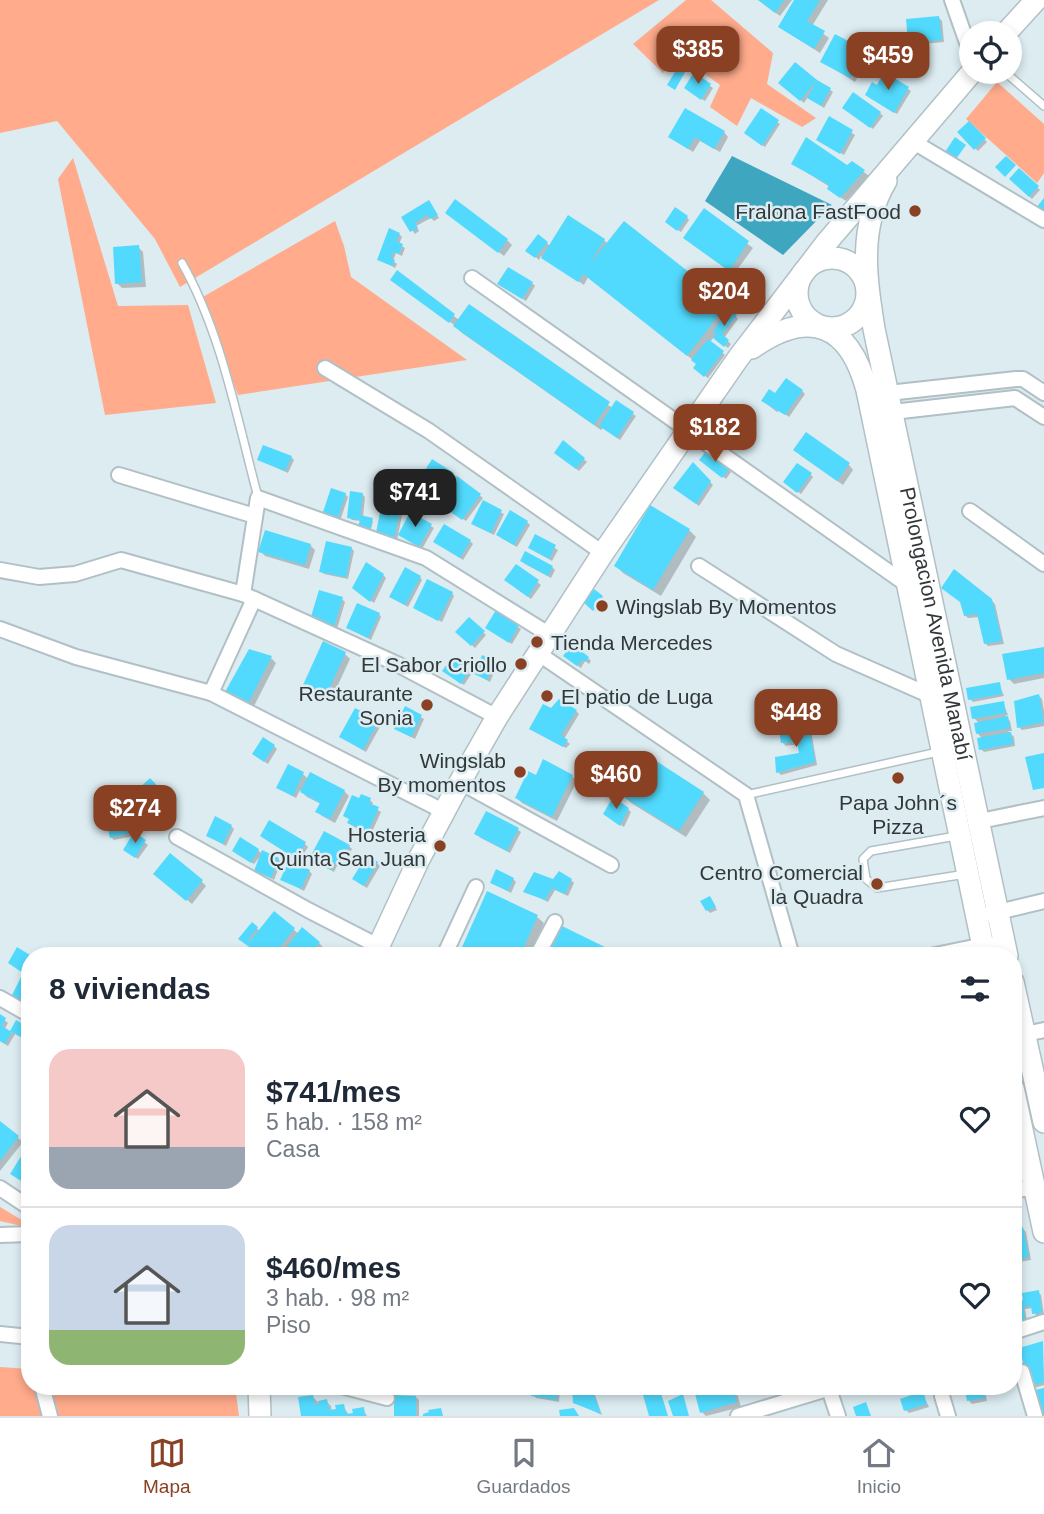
<!DOCTYPE html>
<html lang="es">
<meta charset="utf-8">
<style>
body{margin:0;font-family:Helvetica,sans-serif;background:#f6f6f7;color:#1f2937;height:100vh;display:flex;flex-direction:column;font-size:26px;white-space:nowrap}
*{box-sizing:border-box;margin:0}
p{font-size:23px;color:#747a83}
.icon{flex:none;width:38px;height:38px;fill:none;stroke:currentColor;stroke-width:2;stroke-linecap:round;stroke-linejoin:round}
.map{position:relative;flex:1;overflow:hidden}
.details{position:absolute;left:21px;top:947px;width:1001px;height:448px;display:flex;flex-direction:column;background:#fff;border-radius:28px;box-shadow:0 4px 10px #0003}
.details>*{flex:none}
.fabs{position:absolute;left:959px;top:21px;display:grid;gap:14px}
.fabs a{display:grid;place-items:center;width:63px;height:63px;border-radius:50%;background:#fff;box-shadow:0 4px 10px #0003;font-size:35px}
.price{position:absolute;translate:-50% -60px;padding:0 16px;border-radius:14px;background:#894023;color:#fff;font-size:23px;line-height:46px;filter:drop-shadow(0 2px 4px #0008)}
.price::after{content:'';position:absolute;left:50%;top:42px;width:21px;height:16px;margin-left:-10px;background:inherit;clip-path:polygon(0 0,100% 0,50% 100%)}
.price.current{background:#222;color:#fff}
ul{padding:0;list-style:none}
li{display:flex;align-items:center;gap:21px;height:175px;padding:0 28px}
li+li{border-top:2px solid #e0e1e3}
li span{display:grid;place-items:center;flex:none;width:196px;height:140px;border-radius:21px;color:#555}
li>.icon{margin-inline-start:auto}
span .icon{width:84px;height:84px;fill:#fffc;stroke-width:1}
li b{font-size:30px}
h2{display:flex;justify-content:space-between;align-items:center;height:84px;padding:0 28px;font-size:30px}
.dock{display:flex;justify-content:space-around;align-items:center;height:98px;border-top:2px solid #e0e1e3;background:#fff;font-size:19px;color:#747a83}
.dock a{display:grid;justify-items:center;gap:4px}
.dock .current{color:#894023}
.map>svg:first-child{display:block}
.green{fill:#ffab8c}
.water{fill:#3fa6c0}
.shadow{fill:#0003}
.building{fill:#51dafd}
.lines{fill:none;stroke-linecap:round;stroke-linejoin:round}
.lane-casing{stroke:#b1c0c5;stroke-width:10}
.street-casing{stroke:#b1c0c5;stroke-width:18}
.secondary-casing{stroke:#b1c0c5;stroke-width:24}
.lane{stroke:#fff;stroke-width:7}
.street{stroke:#fff;stroke-width:14}
.secondary{stroke:#fff;stroke-width:21}
.poi-dot{fill:#894023;stroke:#dcecf1;stroke-width:2.5}
.labels{text-anchor:middle;dominant-baseline:central;stroke-width:5;stroke-linejoin:round;paint-order:stroke}
.poi-label{font-size:21px;fill:#32383a;stroke:#dcecf1;text-anchor:end}
.street-label{font-size:21px;fill:#32383a;stroke:#dcecf1}
</style>
<div class="map">
<svg width="1044" height="1416" viewBox="0 0 1044 1416">
<rect width="100%" height="100%" fill="#dcecf1"/>
<g class="green">
<path d="M0 0H659L180 287 155 239 57 121 0 133Z"/>
<path d="M686 0H711L773 53 767 84 816 118 802 127 751 98 737 126 710 107 720 85 678 54 663 73 633 44Z"/>
<path d="M997 82 1044 124V173L1037 183 966 119Z"/>
<path d="M73 158 118 306 188 305 216 403 105 415 58 179Z"/>
<path d="M335 221 344 246 351 277 467 360 238 395 201 298Z"/>
<path d="M0 1207 30 1225V1228L0 1221Z"/>
<path d="M0 1367 30 1369V1386H235L239 1416H0Z"/>
</g>
<path class="water" d="M732 156 832 205 783 255 705 201Z"/>
<g class="shadow">
<path d="M758 0H792L780 16Z"/>
<path d="M796 0H828L812 26 829 38 820 53 780 27Z"/>
<path d="M939 18 942 21 944 42 913 45 910 42Z"/>
<path d="M836 37 869 57 855 82 823 62Z"/>
<path d="M911 54 914 57 906 73 883 60Z"/>
<path d="M795 64 833 92 824 108 808 97 804 103 780 83Z"/>
<path d="M694 75 713 88 705 101 689 91Z"/>
<path d="M878 87 908 89 911 91 897 114 870 98Z"/>
<path d="M847 110 880 113 883 116 873 129Z"/>
<path d="M830 119 855 135 844 155 821 142Z"/>
<path d="M777 122 780 124 765 147 749 136Z"/>
<path d="M969 123 987 142 978 151 960 132Z"/>
<path d="M724 132 728 137 720 152 700 141 693 152 670 137Z"/>
<path d="M852 163 869 176 846 201 834 193 830 187 793 164 848 167Z"/>
<path d="M1019 170 1040 190 1032 199 1011 179Z"/>
<path d="M431 205 439 218 434 221 431 218 416 226 419 231 415 234 404 218Z"/>
<path d="M704 211 753 248 734 274 690 242Z"/>
<path d="M452 217 507 240 512 245 504 256Z"/>
<path d="M687 217 689 220 681 232 670 225Z"/>
<path d="M624 223 727 305 738 319 724 338 731 344 728 348 714 337 710 342 725 355 708 378 698 371V364L588 277 584 285 541 256 539 260 531 253 539 236 550 246 604 240 608 244Z"/>
<path d="M399 234 402 237 399 244 405 248 402 256 396 253 393 261 397 264 395 268 379 259Z"/>
<path d="M138 247 143 252 146 287 122 288 117 283Z"/>
<path d="M397 273 459 320 613 408 633 414 636 416 620 440 603 428 601 430 462 333 453 324 395 282Z"/>
<path d="M532 283 535 286 526 301 502 286Z"/>
<path d="M802 391 805 394 789 417 779 410 777 412 763 401 775 396Z"/>
<path d="M727 415 748 434 736 449 714 428Z"/>
<path d="M564 442 587 462 579 471 559 456Z"/>
<path d="M800 455 849 465 853 470 843 485Z"/>
<path d="M291 457 294 460 288 473 259 460Z"/>
<path d="M704 462 728 469 731 472 726 479Z"/>
<path d="M693 465 713 485 699 506 679 491Z"/>
<path d="M453 474 483 498 466 521 442 504 436 514 415 501Z"/>
<path d="M811 475 813 477 801 494 788 485Z"/>
<path d="M345 494 348 497 340 521 327 517Z"/>
<path d="M362 494 365 497 363 517 373 521 370 533 361 521 352 520 349 517Z"/>
<path d="M401 503 404 506 397 540 380 536 377 533Z"/>
<path d="M483 503 504 514 494 535 476 526Z"/>
<path d="M527 522 530 525 517 547 501 538Z"/>
<path d="M431 526 434 528 422 549 400 535Z"/>
<path d="M689 530 696 537 661 596 623 573 616 566Z"/>
<path d="M536 536 558 550 552 561 533 550Z"/>
<path d="M470 541 473 544 463 560 438 544Z"/>
<path d="M310 545 315 550 309 569 265 556 260 551Z"/>
<path d="M351 548 354 551 348 579 324 574 321 571Z"/>
<path d="M526 553 552 567 555 570 551 578 525 564 522 561Z"/>
<path d="M516 566 541 585 531 599 509 583Z"/>
<path d="M383 575 386 578 374 603 357 591Z"/>
<path d="M420 577 422 580 408 607 394 599Z"/>
<path d="M452 593 454 596 442 622 418 610Z"/>
<path d="M602 597 605 600 597 612 586 603Z"/>
<path d="M342 599 345 602 337 629 315 623Z"/>
<path d="M991 600 995 604 1004 644 988 646 985 643 980 617 968 618 965 615Z"/>
<path d="M496 613 521 629 512 644 490 630Z"/>
<path d="M379 614 381 617 371 640 348 628Z"/>
<path d="M469 619 486 635 475 648 458 632Z"/>
<path d="M324 644 345 654 350 659 331 700 310 690 305 685Z"/>
<path d="M1044 648V678L1014 684 1009 679Z"/>
<path d="M271 658 276 663 254 706 232 696 227 691Z"/>
<path d="M588 658 591 661 589 664 585 661 581 668 568 659Z"/>
<path d="M494 662 497 665 490 682 476 674Z"/>
<path d="M469 671 472 673 464 685 448 674Z"/>
<path d="M999 684 1004 696 973 702 970 699Z"/>
<path d="M1039 696 1042 699 1044 711V726L1022 730 1019 727Z"/>
<path d="M1003 703 1008 715 1005 716 1010 721 1012 731H1008L1014 737 1015 746 984 752 981 749 983 739 977 733 979 723 974 718Z"/>
<path d="M406 709 424 719 415 739 399 731Z"/>
<path d="M551 710 576 711 579 714 564 739 570 744 566 748 534 731Z"/>
<path d="M378 722 381 725 366 752 341 737Z"/>
<path d="M808 727 811 730 817 765 781 775 778 772 801 755 799 744 786 746 783 743Z"/>
<path d="M274 746 277 749 268 764 257 757Z"/>
<path d="M303 774 308 779 344 791 349 796 335 823 322 816 317 811 321 804 307 797 300 790 296 798 281 790Z"/>
<path d="M572 776 577 781 557 821 522 803 517 798 536 778Z"/>
<path d="M150 780 169 801 153 816 134 795Z"/>
<path d="M703 793 710 800 686 837 631 803 624 796Z"/>
<path d="M370 800 373 803 371 806 381 812 371 834 352 826 349 823 351 820 345 816Z"/>
<path d="M126 803 129 806 136 836 148 845 138 859 128 852 134 836 114 840 111 837Z"/>
<path d="M628 809 631 812 624 827 608 816Z"/>
<path d="M231 826 234 829 226 846 208 836Z"/>
<path d="M518 830 521 832 510 853 479 837Z"/>
<path d="M265 839 305 844 308 847 300 860Z"/>
<path d="M349 846 352 849 342 866 338 864 334 872 314 861Z"/>
<path d="M258 850 262 854 254 864 237 854Z"/>
<path d="M278 859 281 862 274 880 256 870Z"/>
<path d="M377 863 380 866 367 888 357 882Z"/>
<path d="M309 871 312 874 304 891 282 879Z"/>
<path d="M161 878 202 882 206 886 192 904Z"/>
<path d="M513 879 516 882 511 893 492 883Z"/>
<path d="M571 880 574 883 568 896 555 890 548 902 526 891 554 882Z"/>
<path d="M712 901 717 910 710 913 707 910Z"/>
<path d="M274 914 299 934 319 943 324 948 318 956H264L240 938 252 924 260 931Z"/>
<path d="M537 917 544 923 529 956H460Z"/>
<path d="M0 1016 8 1023 4 1030 11 1034 16 1023 30 1030V1042L15 1034 8 1046 0 1041Z"/>
<path d="M0 1123 23 1142 0 1171Z"/>
<path d="M1023 1229 1026 1232 1031 1260 1019 1262 1016 1259 1013 1245V1231Z"/>
<path d="M1038 1292 1041 1295 1044 1315 1036 1316 1033 1308 1025 1309 1027 1321 1020 1322 1017 1319 1025 1302Z"/>
<path d="M1042 1343 1044 1385 1034 1388 1031 1385Z"/>
<path d="M534 1386 557 1388 560 1391 559 1402 536 1398 533 1395Z"/>
<path d="M574 1386H592L602 1415 575 1402Z"/>
<path d="M694 1386H735L741 1407 706 1416 702 1412Z"/>
<path d="M966 1386H984L987 1401 972 1404 969 1401Z"/>
<path d="M922 1393 929 1407 909 1413 906 1410Z"/>
<path d="M313 1397 318 1402 326 1401 331 1406 332 1412 343 1406 349 1415 363 1409 367 1416H303Z"/>
<path d="M416 1397 419 1400V1416H396Z"/>
</g>
<g class="building">
<path d="M758 0H784L775 13Z"/>
<path d="M794 0H820L807 21 825 31 814 49 778 27Z"/>
<path d="M939 16 942 40 908 43 906 19Z"/>
<path d="M835 34 865 50 850 78 820 62Z"/>
<path d="M890 42 912 53 902 71 881 60Z"/>
<path d="M681 62 688 67 675 90 667 85Z"/>
<path d="M795 62 817 80 831 88 821 106 807 98 817 80 800 101 778 83Z"/>
<path d="M694 72 711 84 701 100 684 88Z"/>
<path d="M884 72 909 87 894 113 865 95 872 82 877 85Z"/>
<path d="M853 92 881 112 870 128 842 108Z"/>
<path d="M685 108 725 131 714 149 695 137 688 149 668 137Z"/>
<path d="M761 108 779 120 762 146 744 133Z"/>
<path d="M829 116 853 130 840 154 816 140Z"/>
<path d="M969 121 986 138 974 150 957 132Z"/>
<path d="M806 137 847 165 852 161 865 170 840 198 827 189 829 185 791 164Z"/>
<path d="M955 137 966 145 956 159 945 152Z"/>
<path d="M1006 156 1016 165 1005 177 995 167Z"/>
<path d="M1019 168 1039 186 1029 197 1009 179Z"/>
<path d="M1044 198V214L1036 208Z"/>
<path d="M455 199 508 239 498 253 445 213Z"/>
<path d="M429 200 438 215 430 219 427 215 415 223 418 228 410 232 401 217Z"/>
<path d="M675 207 688 216 677 231 665 222Z"/>
<path d="M704 208 749 241 729 271 683 238Z"/>
<path d="M568 215 605 239 589 265 624 221 728 303 687 356 583 274 578 282 541 258Z"/>
<path d="M389 228 400 233 396 241 403 244 399 254 393 252 391 258 395 260 392 266 377 260Z"/>
<path d="M538 234 548 242 535 258 525 251Z"/>
<path d="M139 245 142 282 115 284 113 247Z"/>
<path d="M508 267 533 282 522 299 497 284Z"/>
<path d="M397 270 455 314 449 323 390 280Z"/>
<path d="M469 304 610 402 594 425 453 326Z"/>
<path d="M729 309 737 315 722 334 729 340 724 347 713 338 716 333 713 331Z"/>
<path d="M708 339 724 351 704 377 693 368 696 364 691 360Z"/>
<path d="M786 378 803 390 785 415 761 401 769 389 775 393Z"/>
<path d="M616 400 634 412 617 438 599 426Z"/>
<path d="M727 412 747 430 732 448 712 428Z"/>
<path d="M806 432 850 463 837 481 793 450Z"/>
<path d="M563 440 585 458 576 469 554 453Z"/>
<path d="M263 445 292 456 285 471 257 460Z"/>
<path d="M707 450 730 468 722 478 699 460Z"/>
<path d="M432 459 454 473 431 511 408 497Z"/>
<path d="M693 462 711 481 696 504 673 488Z"/>
<path d="M797 463 812 473 797 493 783 482Z"/>
<path d="M457 476 481 494 462 520 438 503Z"/>
<path d="M331 488 346 493 337 520 322 515Z"/>
<path d="M350 491 363 493 360 515 373 518 369 533 357 530 360 520 347 518Z"/>
<path d="M383 497 402 501 394 538 376 533Z"/>
<path d="M483 500 502 510 491 533 471 524Z"/>
<path d="M650 505 690 529 653 590 614 566Z"/>
<path d="M510 510 528 521 514 545 496 535Z"/>
<path d="M410 512 432 524 419 547 398 535Z"/>
<path d="M444 524 471 540 460 558 433 542Z"/>
<path d="M265 530 311 544 305 565 258 552Z"/>
<path d="M535 534 556 545 549 559 528 548Z"/>
<path d="M326 541 352 547 346 577 319 572Z"/>
<path d="M525 551 553 566 548 576 520 561Z"/>
<path d="M366 562 384 574 370 602 352 588Z"/>
<path d="M516 564 539 580 528 597 504 580Z"/>
<path d="M405 567 421 576 405 605 389 597Z"/>
<path d="M954 569 992 599 1002 641 984 644 977 614 964 616 960 602 941 588Z"/>
<path d="M427 579 453 592 438 621 413 608Z"/>
<path d="M594 589 603 596 593 611 584 603Z"/>
<path d="M319 590 343 597 334 627 310 620Z"/>
<path d="M357 603 380 613 368 638 346 628Z"/>
<path d="M496 610 519 625 509 643 485 628Z"/>
<path d="M469 617 485 631 471 646 455 632Z"/>
<path d="M323 641 346 652 326 696 303 685Z"/>
<path d="M572 644 589 657 585 662 582 660 577 666 563 656Z"/>
<path d="M1044 647V673L1007 680 1002 654Z"/>
<path d="M249 649 272 656 249 702 225 692Z"/>
<path d="M482 655 495 661 487 680 474 674Z"/>
<path d="M452 657 470 669 461 684 442 671Z"/>
<path d="M1000 682 1002 694 968 700 966 688Z"/>
<path d="M1039 694 1044 722 1017 728 1014 701Z"/>
<path d="M559 699 577 710 561 735 568 740 563 747 529 729 543 704 551 708Z"/>
<path d="M1004 701 1006 713 972 719 970 707Z"/>
<path d="M405 706 422 715 411 737 394 729Z"/>
<path d="M355 708 379 720 363 750 339 737Z"/>
<path d="M1008 716 1010 728 976 734 974 723Z"/>
<path d="M809 725 815 762 776 773 775 757 799 753 797 742 781 743 779 730Z"/>
<path d="M1011 732 1013 744 979 750 977 738Z"/>
<path d="M263 737 275 745 264 762 252 754Z"/>
<path d="M1044 753V788L1033 790 1025 757Z"/>
<path d="M650 757 704 792 679 831 622 796Z"/>
<path d="M543 759 573 775 552 817 515 798 528 771 536 775Z"/>
<path d="M288 764 304 772 293 796 276 788Z"/>
<path d="M310 772 345 790 330 819 315 812 320 803 300 792Z"/>
<path d="M150 778 168 797 149 814 132 795Z"/>
<path d="M361 794 371 798 369 803 379 807 368 832 347 823 349 819 343 816 352 795 359 798Z"/>
<path d="M613 797 629 808 620 826 603 814Z"/>
<path d="M127 802 134 832 110 838 103 807Z"/>
<path d="M486 811 519 828 507 851 474 834Z"/>
<path d="M215 816 232 825 223 844 206 836Z"/>
<path d="M269 820 306 842 296 859 260 836Z"/>
<path d="M324 831 350 845 339 865 335 863 331 870 309 859Z"/>
<path d="M134 832 146 840 135 858 123 850Z"/>
<path d="M240 837 259 849 251 863 232 851Z"/>
<path d="M262 850 279 858 271 878 254 871Z"/>
<path d="M170 853 203 880 186 901 153 874Z"/>
<path d="M367 855 378 862 364 886 352 879Z"/>
<path d="M289 860 310 870 301 889 280 880Z"/>
<path d="M496 869 514 878 508 891 490 883Z"/>
<path d="M559 871 572 879 565 894 552 888 545 900 523 892 534 872 553 879Z"/>
<path d="M487 891 538 915 520 956H458Z"/>
<path d="M710 896 716 907 706 911 700 901Z"/>
<path d="M274 911 295 928 273 956H262L238 939 252 922 258 927 248 940 250 941Z"/>
<path d="M560 925 613 951 611 956H545Z"/>
<path d="M302 927 320 942 309 956H280Z"/>
<path d="M17 947 30 955V1012L9 1001 23 973 8 963Z"/>
<path d="M0 1014 6 1018 2 1026 10 1031 16 1020 30 1028V1042L12 1032 5 1044 0 1041Z"/>
<path d="M0 1121 19 1136 0 1161Z"/>
<path d="M28 1145 30 1147V1179L26 1184 10 1174Z"/>
<path d="M1023 1227 1029 1257 1014 1260 1013 1229Z"/>
<path d="M1039 1290 1042 1313 1032 1314 1031 1306 1023 1307 1025 1319 1015 1320 1013 1302 1023 1300 1022 1293Z"/>
<path d="M1043 1341 1044 1382 1030 1386 1019 1348Z"/>
<path d="M533 1386H558L557 1400 531 1396Z"/>
<path d="M572 1386H591L601 1414 573 1403Z"/>
<path d="M693 1386H732L737 1402 700 1413Z"/>
<path d="M964 1386H982L985 1398 967 1401Z"/>
<path d="M1044 1388V1416H1038L1031 1391Z"/>
<path d="M660 1390 668 1416H649L643 1395Z"/>
<path d="M923 1391 927 1404 904 1411 900 1399Z"/>
<path d="M683 1394 689 1416H673L668 1401Z"/>
<path d="M313 1395 315 1405 319 1404 318 1401 327 1399 329 1410 336 1409 335 1405 344 1404 346 1414 353 1413 352 1409 364 1407 365 1416H301L298 1397Z"/>
<path d="M394 1395 416 1396V1416H394Z"/>
<path d="M866 1402 871 1416H856L853 1407Z"/>
<path d="M441 1408 443 1416H423V1414L429 1412 428 1410Z"/>
<path d="M574 1408 579 1416H560L559 1410Z"/>
</g>
<g class="lines">
<g class="lane-casing">
<g id="lane">
<path d="M1005 72 1044 106"/>
<path d="M182 263C222 334 237 419 258 497"/>
<path d="M746 795 938 752"/>
<path d="M956 836 871 851 863 859 866 879 877 888 966 874"/>
</g>
</g>
<g class="street-casing">
<g id="street">
<path d="M952 0 971 54"/>
<path d="M912 141 1044 220"/>
<path d="M472 278 906 584"/>
<path d="M325 368 429 431 603 553"/>
<path d="M879 394 1016 379H1023L1044 393"/>
<path d="M884 413 1015 398 1044 417"/>
<path d="M119 475 255 516"/>
<path d="M970 511 1044 564"/>
<path d="M699 566 836 654 929 695 936 694"/>
<path d="M0 570 39 577 75 574 121 560 243 594 397 664 497 717"/>
<path d="M243 594 258 498 426 558 550 635"/>
<path d="M0 629 76 657 211 693 443 811"/>
<path d="M539 654 746 795 792 956"/>
<path d="M211 693 254 599"/>
<path d="M460 782 611 865"/>
<path d="M980 821 1044 808"/>
<path d="M177 837 308 910 378 946"/>
<path d="M990 914 1044 901"/>
<path d="M444 956 476 887"/>
<path d="M537 956 555 922"/>
<path d="M930 956 989 944"/>
<path d="M0 998 30 1015"/>
<path d="M1025 1034 1044 1030"/>
<path d="M0 1188 30 1208"/>
<path d="M1013 1191 1034 1187"/>
<path d="M0 1235 30 1234"/>
<path d="M1013 1332 1044 1322"/>
<path d="M0 1334 30 1337"/>
<path d="M1022 1372 1035 1416"/>
<path d="M42 1386 50 1416"/>
<path d="M341 1386 387 1398"/>
<path d="M828 1386 838 1416"/>
<path d="M942 1396 948 1416"/>
<path d="M738 1416 837 1386"/>
</g>
</g>
<g class="secondary-casing">
<g id="secondary">
<path d="M1006 33 1036 0"/>
<path id="s1" d="M886 181C858 228 866 278 874 329L1007 956"/>
<circle cx="832" cy="293" r="35"/>
<path d="M752 348C809 308 849 323 867 390L985 956"/>
<path d="M374 956 419 859 460 782 497 717 603 553 739 357 827 242 972 72"/>
<path d="M1013 982 1044 1122"/>
<path d="M1013 1088 1044 1232"/>
<path d="M259 1386 260 1416"/>
</g>
</g>
<use href="#lane" class="lane"/>
<use href="#street" class="street"/>
<use href="#secondary" class="secondary"/>
</g>
<g class="poi-dot">
<circle cx="915" cy="211" r="7"/>
<circle cx="602" cy="606" r="7"/>
<circle cx="537" cy="642" r="7"/>
<circle cx="521" cy="664" r="7"/>
<circle cx="547" cy="696" r="7"/>
<circle cx="427" cy="705" r="7"/>
<circle cx="520" cy="772" r="7"/>
<circle cx="898" cy="778" r="7"/>
<circle cx="440" cy="846" r="7"/>
<circle cx="877" cy="884" r="7"/>
</g>
<g class="labels">
<g class="poi-label">
<text x="901" y="211">Fralona FastFood</text>
<text x="616" y="606" text-anchor="start">Wingslab By Momentos</text>
<text x="551" y="642" text-anchor="start">Tienda Mercedes</text>
<text x="507" y="664">El Sabor Criollo</text>
<text x="413" y="693">Restaurante<tspan x="413" dy="24">Sonia</tspan></text>
<text x="561" y="696" text-anchor="start">El patio de Luga</text>
<text x="506" y="760">Wingslab<tspan x="506" dy="24">By momentos</tspan></text>
<text x="898" y="802" text-anchor="middle">Papa John´s<tspan x="898" dy="24">Pizza</tspan></text>
<text x="426" y="834">Hosteria<tspan x="426" dy="24">Quinta San Juan</tspan></text>
<text x="863" y="872">Centro Comercial<tspan x="863" dy="24">la Quadra</tspan></text>
</g>
<g class="street-label">
<text stroke="none"><textPath href="#s1" startOffset="453">Prolongacion Avenida Manabí</textPath></text>
</g>
</g>
</svg>
<div class="fabs">
<a><svg class="icon" aria-label="locate" viewBox="0 0 24 24"><circle cx="12" cy="12" r="6"/><path d="M12 2v4M12 18v4M2 12h4M18 12h4"/></svg></a>
</div>
<b class="price" style="left:698px;top:86px">$385</b>
<b class="price" style="left:888px;top:92px">$459</b>
<b class="price" style="left:724px;top:328px">$204</b>
<b class="price" style="left:715px;top:464px">$182</b>
<b class="price current" style="left:415px;top:529px">$741</b>
<b class="price" style="left:796px;top:749px">$448</b>
<b class="price" style="left:616px;top:811px">$460</b>
<b class="price" style="left:135px;top:845px">$274</b>
<section class="details">
<h2>8 viviendas<svg class="icon" aria-label="filters" viewBox="0 0 24 24"><path d="M4 7h16M4 17h16"/><circle cx="9" cy="7" r="2"/><circle cx="15" cy="17" r="2"/></svg></h2>
<ul>
<li><span style="background:linear-gradient(#f6c9c9 70%,#9aa5b1 0)"><svg class="icon" aria-label="home" viewBox="0 0 24 24"><path d="M3 11l9-7 9 7M6 9v11h12V9"/></svg></span><div><b>$741/mes</b><p>5 hab. · 158 m²</p><p>Casa</p></div><svg class="icon" aria-label="heart" viewBox="0 0 24 24"><path d="M12 20l-8-8c-3-5 5-10 8-4 3-6 11-1 8 4z"/></svg></li>
<li><span style="background:linear-gradient(#c9d6e8 75%,#8fb573 0)"><svg class="icon" aria-label="home" viewBox="0 0 24 24"><path d="M3 11l9-7 9 7M6 9v11h12V9"/></svg></span><div><b>$460/mes</b><p>3 hab. · 98 m²</p><p>Piso</p></div><svg class="icon" aria-label="heart" viewBox="0 0 24 24"><path d="M12 20l-8-8c-3-5 5-10 8-4 3-6 11-1 8 4z"/></svg></li>
</ul>
</section>
</div>
<nav class="dock">
<a class="current"><svg class="icon" aria-label="map" viewBox="0 0 24 24"><path d="M3 6l6-2 6 2 6-2v14l-6 2-6-2-6 2zM9 4v14M15 6v14"/></svg>Mapa</a>
<a><svg class="icon" aria-label="saved" viewBox="0 0 24 24"><path d="M7 4h10v16l-5-4-5 4z"/></svg>Guardados</a>
<a><svg class="icon" aria-label="home" viewBox="0 0 24 24"><path d="M3 11l9-7 9 7M6 9v11h12V9"/></svg>Inicio</a>
</nav>
